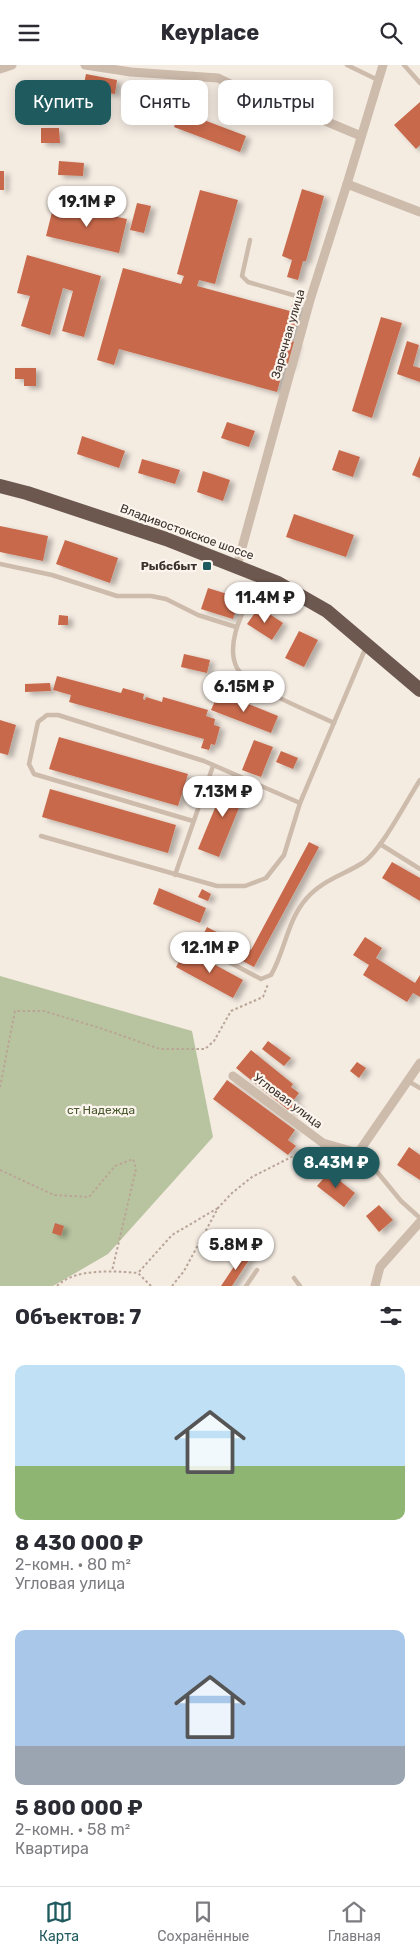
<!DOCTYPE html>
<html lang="ru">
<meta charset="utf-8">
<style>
body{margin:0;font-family:Rubik,sans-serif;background:#f7f7f7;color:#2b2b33;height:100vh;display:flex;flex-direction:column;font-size:19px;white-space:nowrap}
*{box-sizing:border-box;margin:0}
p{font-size:16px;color:#7c7c81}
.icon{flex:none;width:28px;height:28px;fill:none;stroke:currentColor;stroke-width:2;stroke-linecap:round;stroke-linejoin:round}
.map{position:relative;height:1221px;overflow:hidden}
.details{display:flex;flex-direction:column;background:#fff;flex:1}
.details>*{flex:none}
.hud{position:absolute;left:15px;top:15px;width:390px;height:45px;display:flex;gap:10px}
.price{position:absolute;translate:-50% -42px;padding:0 11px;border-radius:18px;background:#fff;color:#222;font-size:16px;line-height:32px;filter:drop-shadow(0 1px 2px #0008)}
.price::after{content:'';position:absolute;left:50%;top:30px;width:15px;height:11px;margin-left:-8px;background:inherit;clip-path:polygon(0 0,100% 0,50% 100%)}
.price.on{background:#1f5a5e;color:#fff}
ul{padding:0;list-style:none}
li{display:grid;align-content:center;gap:10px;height:265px;padding:0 15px}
li span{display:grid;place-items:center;height:155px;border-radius:10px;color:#555}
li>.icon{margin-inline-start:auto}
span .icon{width:90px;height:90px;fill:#fffc;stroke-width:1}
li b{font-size:21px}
h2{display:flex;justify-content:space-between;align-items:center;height:60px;padding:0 15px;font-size:21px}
.pill{padding:0 18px;border-radius:10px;background:#fff;box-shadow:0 2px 12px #0003;font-size:18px;line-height:45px}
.pill.on{background:#1f5a5e;color:#fff}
header{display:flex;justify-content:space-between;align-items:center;height:65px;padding:0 15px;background:#fff;font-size:22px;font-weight:700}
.tab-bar{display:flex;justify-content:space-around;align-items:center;height:70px;border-top:1px solid #e1e1e2;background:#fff;font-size:14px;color:#7c7c81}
.tab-bar a{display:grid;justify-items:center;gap:2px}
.tab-bar .on{color:#1f5a5e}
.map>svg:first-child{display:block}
.green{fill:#b8c4a0}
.building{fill:#c8694b;filter:url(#shadow)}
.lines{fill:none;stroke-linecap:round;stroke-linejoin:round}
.path{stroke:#b9a596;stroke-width:2;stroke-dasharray:2.5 2.5;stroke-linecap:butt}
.service{stroke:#cdbbac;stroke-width:4.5}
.minor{stroke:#cdbbac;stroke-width:9}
.trunk{stroke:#6c584f;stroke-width:14}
.poi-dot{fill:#1f5a5e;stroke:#fbf5ee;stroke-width:2}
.labels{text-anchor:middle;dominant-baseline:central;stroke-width:4.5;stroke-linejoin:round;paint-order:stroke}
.street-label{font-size:12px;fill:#3b302b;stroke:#fbf5ee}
.poi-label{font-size:12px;font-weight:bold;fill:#3b302b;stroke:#fbf5ee;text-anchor:end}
.park-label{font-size:12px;fill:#4a5a2e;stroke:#fbf5ee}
</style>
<header><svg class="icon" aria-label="menu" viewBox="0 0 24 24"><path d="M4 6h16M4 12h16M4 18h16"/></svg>Keyplace<svg class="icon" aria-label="search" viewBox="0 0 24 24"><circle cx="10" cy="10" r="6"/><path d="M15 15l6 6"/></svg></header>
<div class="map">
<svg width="420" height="1221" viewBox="0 0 420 1221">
<defs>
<filter id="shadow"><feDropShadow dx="5" dy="3" stdDeviation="2.5" flood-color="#0004"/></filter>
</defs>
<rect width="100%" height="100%" fill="#f4ebe1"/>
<path class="green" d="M0 911 192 966 213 1072 108 1189 53 1221H0Z"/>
<g class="building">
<path d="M86 9 117 15 115 29 83 24Z"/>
<path d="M420 37V80L416 84 394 60Z"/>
<path d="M180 46 246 71 240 87 174 62Z"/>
<path d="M41 63H59L60 78H41Z"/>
<path d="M59 96 84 98 83 111 58 110Z"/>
<rect x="0" y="106" width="4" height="19"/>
<path d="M302 124 324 131 306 196H303L298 215 287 212 292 195 282 191Z"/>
<path d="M200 125 238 135 215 219 199 215 197 221 290 246 293 237 302 239 291 276 296 277 289 302 284 301 277 327 119 284 114 300 97 295 123 203 181 219 184 211 177 209Z"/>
<path d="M137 138 151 141 144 168 130 165Z"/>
<path d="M54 139 127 154 119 188 46 171Z"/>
<path d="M27 190 101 211 84 272 62 266 73 226 63 223 50 270 21 261 30 231 17 228Z"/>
<path d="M381 252 402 258 372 353 352 346Z"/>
<path d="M407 276 419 280 413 301 420 303V317L397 309Z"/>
<path d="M15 303H36V321H24V314H15Z"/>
<path d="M227 357 255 366 249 382 221 373Z"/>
<path d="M82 371 125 386 119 403 77 389Z"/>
<path d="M339 385 360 392 353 412 332 405Z"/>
<path d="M420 391V413L412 410Z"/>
<path d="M142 394 180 405 175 419 138 408Z"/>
<path d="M203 406 230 415 223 436 197 427Z"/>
<path d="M294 449 354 470 346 492 286 472Z"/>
<path d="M0 461 48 471 43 496 0 487Z"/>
<path d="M65 475 118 493 110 518 56 499Z"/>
<path d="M208 523 240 533 233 554 201 544Z"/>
<path d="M259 542 283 558 272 575 247 559Z"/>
<path d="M59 550 68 551V560H58Z"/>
<path d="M299 566 318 575 304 602 285 593Z"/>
<path d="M184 589 210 595 207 608 181 602Z"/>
<path d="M57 611 121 628 123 623 144 629 143 634 145 635 146 632 162 637 163 632 208 645 206 651 215 654 214 660 220 662 215 680 211 679 209 685 201 683 204 674 69 637 71 630 53 625Z"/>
<path d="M50 618 51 626 25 627V619Z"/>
<path d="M219 627 278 651 271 668 211 645Z"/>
<path d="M0 655 16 660 8 690 0 688Z"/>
<path d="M59 672 188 709 178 741 49 704Z"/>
<path d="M254 675 273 682 261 712 242 705Z"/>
<path d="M281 686 298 693 293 704 276 697Z"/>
<path d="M227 714 247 723 219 792 198 784Z"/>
<path d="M50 724 176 760 168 788 42 752Z"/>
<path d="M309 777 319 782 254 902 201 874 207 862 251 885Z"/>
<path d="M392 797 420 813V836L382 813Z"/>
<path d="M159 823 206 843 200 858 153 839Z"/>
<path d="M202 824 211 829 208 836 198 832Z"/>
<path d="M365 872 382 883 376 893 415 918 420 910V932L413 928 407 937 363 910 369 900 353 890Z"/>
<path d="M186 884 243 915 233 933 176 902Z"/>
<path d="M268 976 291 993 284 1001 262 984Z"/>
<path d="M251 985 293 1019 291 1022 299 1028 293 1036 299 1040 292 1048 236 1003Z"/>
<path d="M357 997 366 1003 359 1013 350 1006Z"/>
<path d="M227 1015 295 1065 288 1075 296 1081 288 1090 213 1034Z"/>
<path d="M409 1082 420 1090V1115L397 1100Z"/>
<path d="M329 1107 355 1128 344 1142 317 1121Z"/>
<path d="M379 1140 393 1155 379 1167 366 1151Z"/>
<path d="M55 1158 64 1161 61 1171 52 1168Z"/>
<path d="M246 1189 251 1192 232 1221H221L241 1191 244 1193Z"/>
</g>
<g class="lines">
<g class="path">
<path d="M0 1022 15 946H44L103 964 160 984H205L214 976 231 946 263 932 268 919"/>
<path d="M0 1105 54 1130 89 1132 115 1101 133 1094 136 1104 112 1206"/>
<path d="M57 1221C75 1203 114 1206 138 1208"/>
<path d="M151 1221 138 1208 172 1170 218 1143"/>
<path d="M172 1221 184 1206 218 1143 232 1128 252 1112 311 1082"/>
</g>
<g class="service">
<path d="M347 0 378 15"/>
<path d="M404 0 420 18"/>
<path d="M250 175 242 211 248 217 310 235"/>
<path d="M0 499 52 510 117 531H151L166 534 198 550 236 562"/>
<path d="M249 533C240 552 226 582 237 603 248 623 312 647 334 658"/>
<path d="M193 756 34 709 29 699 38 657 47 650H58L204 696 300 738"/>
<path d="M41 771 217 821H245L266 813 284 790 300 738 366 582"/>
<path d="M380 779 420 804"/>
<path d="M175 810 213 701"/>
<path d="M197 880 261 914 271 910C285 886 287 856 306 834 322 815 344 810 364 797 382 784 407 735 420 715"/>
<path d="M408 1016 420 1023"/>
<path d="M358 1088 369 1097 401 1136 420 1153"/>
<path d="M294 1213 300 1221"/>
<path d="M246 1221 257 1205"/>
</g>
<g class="minor">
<path d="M85 0 131 7 218 13 265 36 318 53 361 71"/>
<path d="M0 4 12 0"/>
<path d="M347 119 383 0"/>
<path d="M237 501 310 235 347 119 420 147"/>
<path d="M233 1011 323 1078 358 1088 420 998"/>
<path d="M375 1221 380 1202 420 1157"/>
</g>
<path class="trunk" d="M0 421 27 428 166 474 278 518 327 546 420 625"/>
</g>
<rect class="poi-dot" x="202" y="496" width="10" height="10" rx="2.5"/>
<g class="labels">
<g class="street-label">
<text transform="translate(288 269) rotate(-74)">Заречная улица</text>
<text transform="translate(187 467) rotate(20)">Владивостокское шоссе</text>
<text transform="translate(288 1036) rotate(37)">Угловая улица</text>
</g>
<g class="poi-label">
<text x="197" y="501">Рыбсбыт</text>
</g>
<g class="park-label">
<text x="101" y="1045">ст Надежда</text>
</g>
</g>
</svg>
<b class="price" style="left:87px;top:163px">19.1M ₽</b>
<b class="price" style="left:265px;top:559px">11.4M ₽</b>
<b class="price" style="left:244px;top:648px">6.15M ₽</b>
<b class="price" style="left:223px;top:753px">7.13M ₽</b>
<b class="price" style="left:210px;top:909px">12.1M ₽</b>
<b class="price on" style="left:336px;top:1124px">8.43M ₽</b>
<b class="price" style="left:236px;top:1206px">5.8M ₽</b>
<div class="hud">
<a class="pill on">Купить</a>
<a class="pill">Снять</a>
<a class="pill">Фильтры</a>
</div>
</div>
<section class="details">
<h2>Объектов: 7<svg class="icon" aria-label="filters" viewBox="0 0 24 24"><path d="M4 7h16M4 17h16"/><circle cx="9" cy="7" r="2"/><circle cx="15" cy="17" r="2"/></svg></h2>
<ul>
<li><span style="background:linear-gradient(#bfe0f5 65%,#8fb573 0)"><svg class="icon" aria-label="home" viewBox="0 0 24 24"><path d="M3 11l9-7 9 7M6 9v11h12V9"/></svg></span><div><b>8 430 000 ₽</b><p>2-комн. · 80 m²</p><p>Угловая улица</p></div></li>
<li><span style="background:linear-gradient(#a9c7e8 75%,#9aa5b1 0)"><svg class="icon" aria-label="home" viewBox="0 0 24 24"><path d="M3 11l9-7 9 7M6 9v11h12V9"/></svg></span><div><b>5 800 000 ₽</b><p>2-комн. · 58 m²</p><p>Квартира</p></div></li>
</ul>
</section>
<nav class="tab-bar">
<a class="on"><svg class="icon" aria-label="map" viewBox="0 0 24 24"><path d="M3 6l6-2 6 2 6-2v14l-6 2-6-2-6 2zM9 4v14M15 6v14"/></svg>Карта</a>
<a><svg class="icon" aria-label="saved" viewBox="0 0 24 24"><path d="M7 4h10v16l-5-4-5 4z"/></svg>Сохранённые</a>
<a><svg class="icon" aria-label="home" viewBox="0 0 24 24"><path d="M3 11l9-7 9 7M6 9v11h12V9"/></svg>Главная</a>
</nav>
